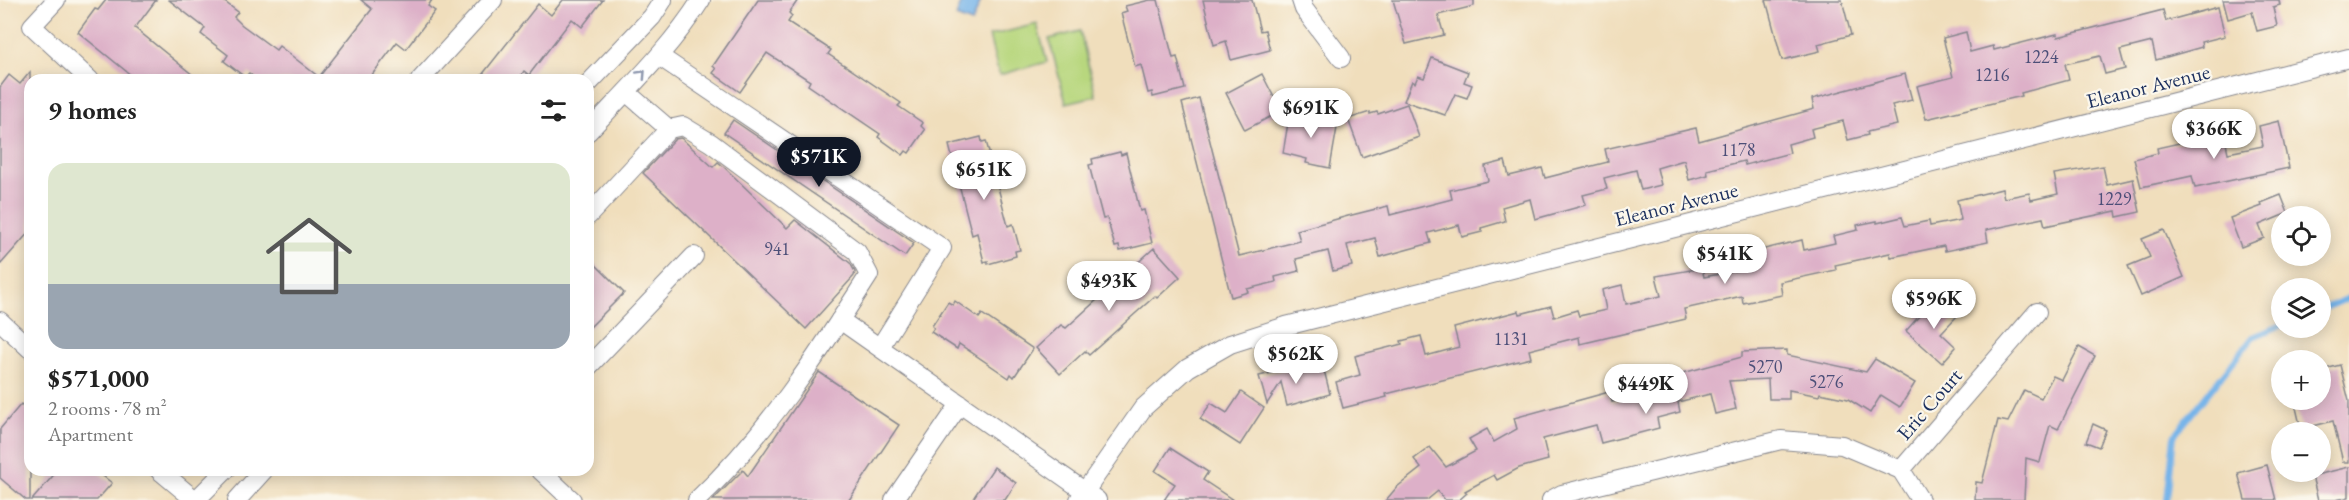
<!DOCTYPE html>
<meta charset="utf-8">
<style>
body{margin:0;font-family:"EB Garamond",serif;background:#f2f2f2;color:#222;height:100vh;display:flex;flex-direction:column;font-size:22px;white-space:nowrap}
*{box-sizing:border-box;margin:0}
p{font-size:20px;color:#767676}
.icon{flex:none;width:33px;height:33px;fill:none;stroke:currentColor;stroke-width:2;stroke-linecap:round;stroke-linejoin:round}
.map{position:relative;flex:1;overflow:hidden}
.side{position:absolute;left:24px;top:74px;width:570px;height:402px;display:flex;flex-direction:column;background:#fff;border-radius:18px;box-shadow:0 3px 15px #0003}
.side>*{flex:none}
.tools{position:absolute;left:2271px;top:206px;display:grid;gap:12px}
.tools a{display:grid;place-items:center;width:60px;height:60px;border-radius:50%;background:#fff;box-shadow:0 3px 15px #0003;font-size:30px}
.price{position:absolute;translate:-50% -51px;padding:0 14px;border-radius:21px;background:#fff;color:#222;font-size:20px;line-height:39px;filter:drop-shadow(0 2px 3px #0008)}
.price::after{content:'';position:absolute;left:50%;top:36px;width:18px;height:14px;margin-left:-9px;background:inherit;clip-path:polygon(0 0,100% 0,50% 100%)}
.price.on{background:#111827;color:#fff}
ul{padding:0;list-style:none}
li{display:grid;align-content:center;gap:12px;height:318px;padding:0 24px}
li+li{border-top:2px solid #e0e0e0}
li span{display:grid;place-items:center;height:186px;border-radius:18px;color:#555}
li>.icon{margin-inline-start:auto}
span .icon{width:108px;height:108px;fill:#fffc;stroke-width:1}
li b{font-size:26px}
h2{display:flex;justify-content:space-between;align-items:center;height:72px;padding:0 24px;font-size:26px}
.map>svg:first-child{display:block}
.green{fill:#b8d77e;stroke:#6a836e;stroke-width:1.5}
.water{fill:#76b4e9;stroke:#4872a4;stroke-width:1.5}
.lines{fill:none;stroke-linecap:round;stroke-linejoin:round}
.stream{stroke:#76b4e9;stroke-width:6}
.building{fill:#ddb0c8}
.minor-casing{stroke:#86868d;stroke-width:20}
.minor{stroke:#fff;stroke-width:18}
.oneway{stroke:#8d97ae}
.labels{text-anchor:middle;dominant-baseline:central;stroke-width:4.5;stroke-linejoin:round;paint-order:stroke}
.number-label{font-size:18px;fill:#4c4f78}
.street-label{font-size:21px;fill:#1b2f5e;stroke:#fbf7ec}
</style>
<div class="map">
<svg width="2349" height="500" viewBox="0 0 2349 500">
<rect width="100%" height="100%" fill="#fbf7ec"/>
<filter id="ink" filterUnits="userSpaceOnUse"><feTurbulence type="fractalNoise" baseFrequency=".0167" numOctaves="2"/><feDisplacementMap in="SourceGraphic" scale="12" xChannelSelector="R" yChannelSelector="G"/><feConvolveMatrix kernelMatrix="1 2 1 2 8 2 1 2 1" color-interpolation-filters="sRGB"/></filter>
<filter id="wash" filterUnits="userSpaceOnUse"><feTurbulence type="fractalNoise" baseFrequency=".008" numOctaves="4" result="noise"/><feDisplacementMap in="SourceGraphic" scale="24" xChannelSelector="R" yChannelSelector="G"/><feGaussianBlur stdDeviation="1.35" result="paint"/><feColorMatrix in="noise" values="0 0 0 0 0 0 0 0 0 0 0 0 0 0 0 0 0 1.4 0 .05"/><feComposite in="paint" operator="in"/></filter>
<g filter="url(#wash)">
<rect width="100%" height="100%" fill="#f0debc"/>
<g class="green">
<path d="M1037 24 1047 62 999 75 989 36Z"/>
<path d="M1080 31 1096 96 1066 103 1049 39Z"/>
</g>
<path class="water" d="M962 0H981L972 23 956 17Z"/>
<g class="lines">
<g class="stream">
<path d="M2320 310 2349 298"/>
<path d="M2167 500 2174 436 2253 337 2282 325"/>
</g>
</g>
<g id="blocks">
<g class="building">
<path d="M106 0H156L135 28 199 80H137L78 32 95 9 98 10Z"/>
<path d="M169 0H222L238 12 234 17 242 25 276 50 279 46 319 77 372 9 361 0H432L428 6 435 11 406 49 397 42 368 80H257L249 73 245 77 224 61 228 55 201 34 205 28Z"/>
<path d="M563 0H603L582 27 572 19 529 75 524 71 518 80H478L538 4 551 15Z"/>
<path d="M758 0H798L789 13 792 16 788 22 831 50 828 54 901 103 898 106 923 123 921 126 925 130 909 153 906 151 903 155 878 137 880 134 808 85 810 81 767 53 740 92 713 73 716 69 713 66Z"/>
<path d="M1150 0H1158L1173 58 1177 57 1185 89 1153 97 1152 92 1148 93 1141 65 1135 67 1121 13 1127 11 1125 6Z"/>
<path d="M1203 0H1252L1260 31 1265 30 1270 50 1231 60 1226 41 1214 45Z"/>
<path d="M1393 0H1474V6L1438 15 1444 35 1406 44Z"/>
<path d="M1766 0H1842L1851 35 1818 44 1820 51 1782 60Z"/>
<path d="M2223 0H2279L2280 5 2273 7 2277 26 2257 31 2252 12 2228 19Z"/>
<path d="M2218 7 2225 36 2201 42 2202 47 2156 60 2152 42 2120 50 2125 69 2105 74 2100 56 2065 64 2069 80 2021 93 2022 96 1926 119 1917 86 1953 77 1943 38 1966 32 1970 52 1993 46 1994 50 2057 34 2058 37 2163 10 2166 21Z"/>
<path d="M1432 58 1468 72 1464 82 1472 85 1467 98 1455 94 1445 115 1404 101 1412 81 1415 83 1418 76 1424 78Z"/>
<path d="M30 72V231L0 265V87L9 75 20 84Z"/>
<path d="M1262 74 1281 111 1245 130 1226 93Z"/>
<path d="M1905 74 1912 100 1892 105 1897 125 1867 132 1868 135 1848 140 1843 121 1811 129 1813 137 1788 144 1790 153 1745 165 1744 161 1707 170 1708 175 1689 180 1684 160 1657 168 1661 185 1641 190 1636 170 1604 178 1607 189 1583 195 1586 205 1535 219 1530 199 1502 207 1505 221 1481 228 1482 232 1462 237 1459 225 1428 233 1431 243 1380 257 1375 238 1347 245 1352 266 1333 271 1328 251 1296 259 1299 271 1275 277 1276 282 1247 289 1248 292 1231 297 1182 103 1199 98 1239 256 1300 241 1297 230 1348 216 1388 206 1390 215 1452 199 1450 190 1488 181 1485 166 1505 161 1509 176 1542 168 1545 178 1608 162 1605 149 1696 128 1699 141 1814 109 1812 99Z"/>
<path d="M1407 104 1419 137 1362 157 1348 119 1370 112V114L1377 112 1378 114Z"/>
<path d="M1290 111 1312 115 1311 118 1338 122 1330 168 1306 163 1307 159 1283 153Z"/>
<path d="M733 120 914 243 905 256 724 133Z"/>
<path d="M2279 121 2289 168 2195 188 2192 176 2141 187 2134 159 2158 153 2157 148 2224 133 2228 153 2263 146 2259 126Z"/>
<path d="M981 137 982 142 986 141 1008 226 1013 224 1020 250 1015 251 1016 256 988 264V261L984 262 977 233 972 235 949 145Z"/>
<path d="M681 138 713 167 718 162 724 167 787 228 795 220 850 263 855 272 854 276 806 329 643 173 675 139Z"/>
<path d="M1120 152 1121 155 1126 153 1140 211 1144 210 1152 243 1120 251 1119 246 1115 247 1107 218 1103 219 1089 165 1093 164 1092 159Z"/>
<path d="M2103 166 2107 185 2133 179 2140 212 2117 217 2116 211 2045 226 2043 218 1986 230 1988 242 1945 251 1944 246 1891 257 1890 253 1835 265 1836 270 1780 282 1782 295 1743 303 1742 296 1684 309 1686 319 1580 344 1579 337 1529 350 1531 358 1386 394 1387 397 1343 408 1336 382 1360 375 1355 356 1402 344 1401 341 1421 336 1426 356 1459 347 1454 328 1519 311 1520 314 1551 306 1554 317 1577 310 1579 316 1606 310 1602 290 1622 285 1626 304 1661 296 1656 276 1702 268 1704 277 1755 267 1752 252 1802 240 1804 250 1835 243 1833 236 1858 230 1857 225 1877 221V223L1902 217 1905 226 1929 221 1930 226 1961 220 1957 200 2002 189 2004 198 2029 193 2031 200 2058 194 2054 174Z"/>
<path d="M2281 195 2288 213 2259 225 2264 238 2241 247 2230 218 2262 206 2261 203Z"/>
<path d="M2164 230 2184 277 2141 296 2128 266 2150 257 2142 239Z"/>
<path d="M1154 248 1180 277 1157 298 1155 296 1089 355 1085 351 1060 374 1036 348 1061 325 1066 328Z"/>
<path d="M588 257 624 293 588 329Z"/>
<path d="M1936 297 1957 316 1941 333 1956 347 1942 363 1906 331Z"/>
<path d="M955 301 979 318 982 314 1033 349 1014 377 1011 374 1009 378 959 344 957 349 931 332 934 328 932 326 948 302 953 305Z"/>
<path d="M2079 347 2095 356 2058 429 2050 425 2040 462 2026 458 2024 500H1975L1976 482 1982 483 1998 420 2008 422 2024 390 2041 398 2053 376 2062 380Z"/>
<path d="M1787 350V355L1866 372 1875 359 1915 383 1900 407 1881 395 1870 413 1848 399 1820 393 1819 396 1789 390V399H1769L1768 379 1729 381 1736 409 1715 414 1710 394 1678 402 1680 412 1657 418 1659 428 1601 443 1596 425 1543 439 1548 460 1519 468 1497 480 1494 475 1465 491 1467 493 1459 500H1445L1438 491 1427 500H1386L1397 487 1421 468 1414 459 1430 447 1446 467 1476 451 1469 439 1487 429 1494 442 1517 429 1514 418 1609 392 1612 402 1682 384 1679 374 1742 357V352Z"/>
<path d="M2340 365 2349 401V462H2343L2333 421 2301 429 2294 399H2320V393L2328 391 2322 370Z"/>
<path d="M1323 366 1330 394 1287 406 1281 382 1267 404 1259 376 1296 367 1297 372Z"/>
<path d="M819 372 899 425 849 500H713L743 470 748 476Z"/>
<path d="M1241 392 1264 408 1240 445 1200 419 1211 403 1227 413Z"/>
<path d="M21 404 30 412V500H26L0 478V429Z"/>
<path d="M2093 424 2106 430 2099 447 2086 442Z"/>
<path d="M1170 448 1208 472 1203 480 1233 500H1164L1175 484 1155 471Z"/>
<path d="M2267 465 2276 500H2245L2238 473Z"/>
<path d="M994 467 1016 483 1005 500H972Z"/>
<path d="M2349 467V497L2336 500H2318L2312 476Z"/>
<path d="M58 470H95L112 483 97 500H32Z"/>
</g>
</g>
</g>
<g filter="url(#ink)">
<use href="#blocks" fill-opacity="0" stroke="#86868d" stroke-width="1.5"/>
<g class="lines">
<g class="minor-casing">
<g id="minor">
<path d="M56 0 32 26 90 80"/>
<path d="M1301 0 1304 9 1341 58"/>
<path d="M659 56 942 248 880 347"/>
<path d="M420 80 493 0"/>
<path d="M588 84 652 17 663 0"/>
<path d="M669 129 683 126 711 143 857 252 869 275C818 355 766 435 697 500"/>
<path d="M588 132C627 90 670 49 701 0"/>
<path d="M588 216 669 129 626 92"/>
<path d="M840 320 1097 500"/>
<path d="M0 321 30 349"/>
<path d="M588 367 694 256"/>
<path d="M159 470 195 500"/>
<path d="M540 470 572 500"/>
<path d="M1901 470 2037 312"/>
<path d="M196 500 226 470"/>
<path d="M237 500 264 470"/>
<path d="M894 500 960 404"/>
<path d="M1079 500 1143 408 1188 368 1230 344 1286 326 2349 58"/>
<path d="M1551 500 1562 494 1781 440 1842 445 1901 470 1920 500"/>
</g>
</g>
<use href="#minor" class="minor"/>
</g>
<defs><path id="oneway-chevron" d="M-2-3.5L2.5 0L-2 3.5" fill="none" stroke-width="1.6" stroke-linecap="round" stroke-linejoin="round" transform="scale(1.5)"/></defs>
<use class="oneway" href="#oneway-chevron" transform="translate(642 74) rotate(-47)"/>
</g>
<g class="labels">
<g class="number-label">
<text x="2041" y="56">1224</text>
<text x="1992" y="74">1216</text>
<text x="1738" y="149">1178</text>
<text x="2114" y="198">1229</text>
<text x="777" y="248">941</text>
<text x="1511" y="338">1131</text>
<text x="1765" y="366">5270</text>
<text x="1826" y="381">5276</text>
</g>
<g class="street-label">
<text transform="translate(2148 86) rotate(-14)">Eleanor Avenue</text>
<text transform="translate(1676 204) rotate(-14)">Eleanor Avenue</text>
<text transform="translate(1929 404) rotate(-49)">Eric Court</text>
</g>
</g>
</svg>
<div class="tools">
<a><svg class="icon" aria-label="locate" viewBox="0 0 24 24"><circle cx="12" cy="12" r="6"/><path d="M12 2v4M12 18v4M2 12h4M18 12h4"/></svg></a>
<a><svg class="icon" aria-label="layers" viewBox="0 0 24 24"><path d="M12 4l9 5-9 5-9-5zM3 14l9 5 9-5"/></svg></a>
<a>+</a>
<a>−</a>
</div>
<b class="price" style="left:1311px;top:139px">$691K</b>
<b class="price" style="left:2214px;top:160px">$366K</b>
<b class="price on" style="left:819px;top:188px">$571K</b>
<b class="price" style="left:984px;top:201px">$651K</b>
<b class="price" style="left:1725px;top:285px">$541K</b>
<b class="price" style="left:1109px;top:312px">$493K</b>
<b class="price" style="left:1934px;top:330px">$596K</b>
<b class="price" style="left:1296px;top:385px">$562K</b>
<b class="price" style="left:1646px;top:415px">$449K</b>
<section class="side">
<h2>9 homes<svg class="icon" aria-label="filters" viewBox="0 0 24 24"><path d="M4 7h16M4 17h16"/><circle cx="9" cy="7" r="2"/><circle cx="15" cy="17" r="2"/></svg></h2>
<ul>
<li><span style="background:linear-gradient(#dfe7d0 65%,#9aa5b1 0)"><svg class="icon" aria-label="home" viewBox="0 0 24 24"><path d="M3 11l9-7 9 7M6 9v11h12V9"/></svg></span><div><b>$571,000</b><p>2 rooms · 78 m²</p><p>Apartment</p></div></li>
</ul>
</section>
</div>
